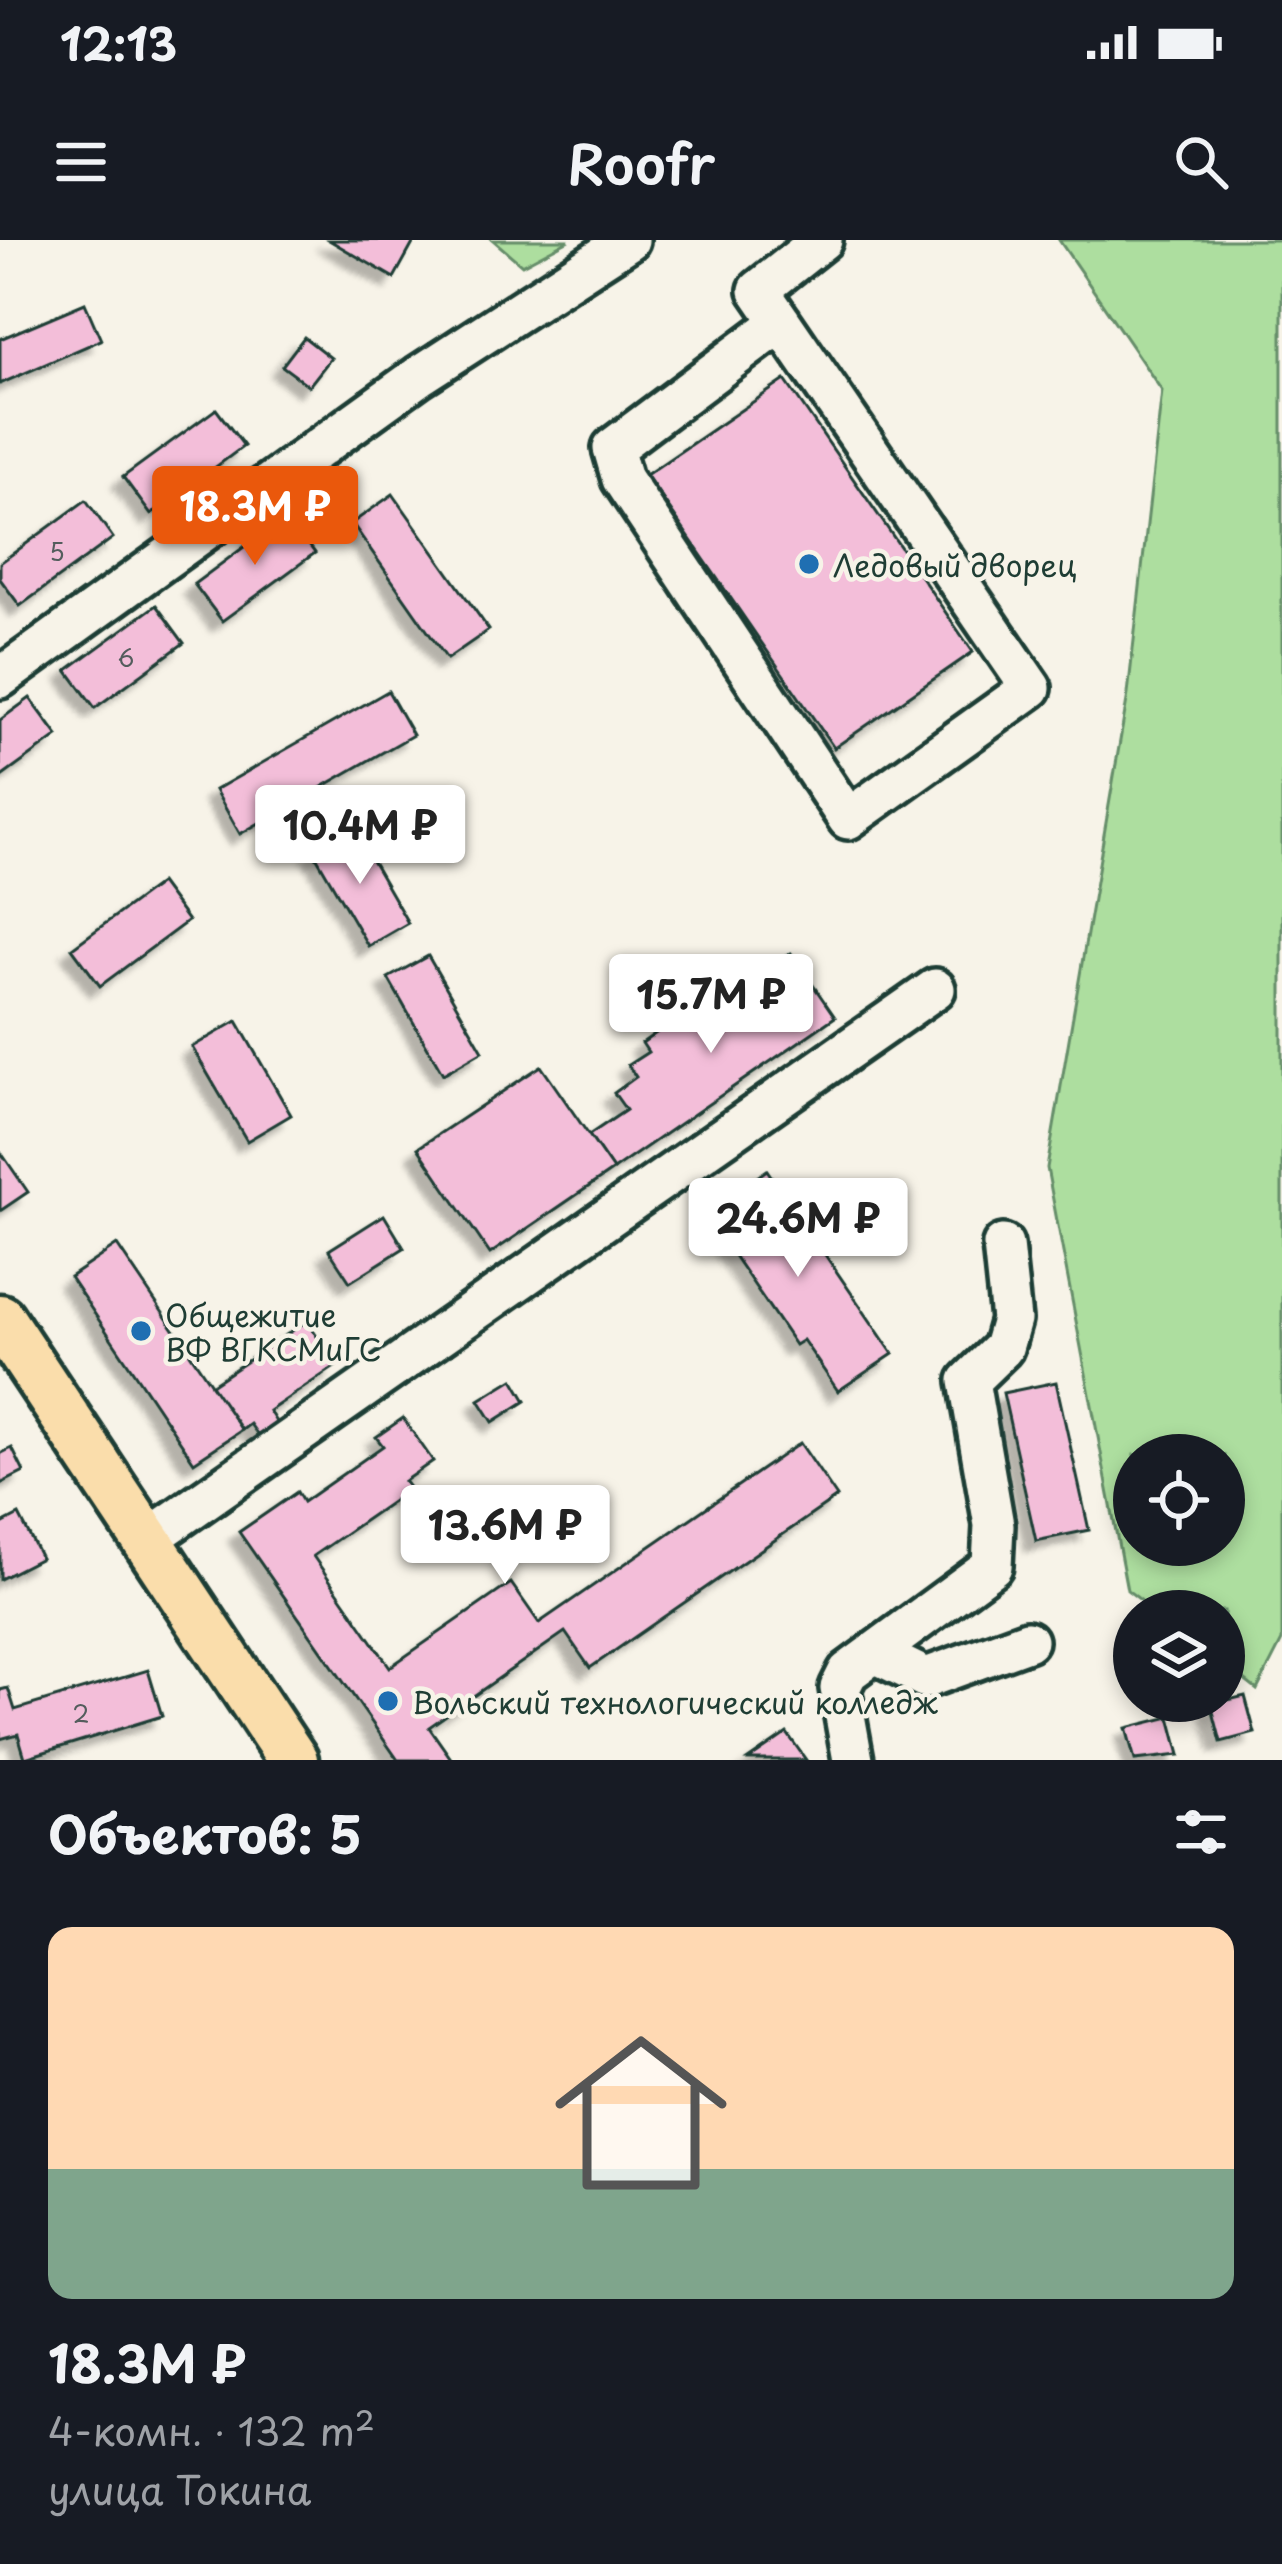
<!DOCTYPE html>
<html lang="ru">
<meta charset="utf-8">
<style>
body{margin:0;font-family:"Playpen Sans",sans-serif;background:#20242c;color:#f1f3f6;height:100vh;display:flex;flex-direction:column;font-size:45px;white-space:nowrap}
*{box-sizing:border-box;margin:0}
p{font-size:39px;color:#9ea1a6}
.icon{flex:none;width:66px;height:66px;fill:none;stroke:currentColor;stroke-width:2;stroke-linecap:round;stroke-linejoin:round}
.map{position:relative;height:1520px;overflow:hidden}
.panel{display:flex;flex-direction:column;background:#171b24;flex:1}
.panel>*{flex:none}
.buttons{position:absolute;left:1113px;top:1194px;display:grid;gap:24px}
.buttons a{display:grid;place-items:center;width:132px;height:132px;border-radius:50%;background:#171b24;box-shadow:0 6px 18px #0003;font-size:60px}
.price{position:absolute;translate:-50% -102px;padding:0 27px;border-radius:12px;background:#fff;color:#222;font-size:39px;line-height:78px;filter:drop-shadow(0 3px 6px #0008)}
.price::after{content:'';position:absolute;left:50%;top:72px;width:36px;height:27px;margin-left:-18px;background:inherit;clip-path:polygon(0 0,100% 0,50% 100%)}
.price.selected{background:#ea580c;color:#fff}
ul{padding:0;list-style:none}
li{display:grid;align-content:center;gap:24px;height:636px;padding:0 48px}
li span{display:grid;place-items:center;height:372px;border-radius:24px;color:#555}
li>.icon{margin-inline-start:auto}
span .icon{width:216px;height:216px;fill:#fffc;stroke-width:1}
li b{font-size:51px}
h2{display:flex;justify-content:space-between;align-items:center;height:144px;padding:0 48px;font-size:51px}
.status{display:flex;justify-content:space-between;align-items:center;height:84px;padding:0 60px;background:#171b24;direction:ltr}
.status svg{height:33px;fill:currentColor}
header{display:flex;justify-content:space-between;align-items:center;height:156px;padding:0 48px;background:#171b24;font-size:54px;font-weight:600}
.map>svg:first-child{display:block}
.green{fill:#adde9f;stroke:#668e6a;stroke-width:3;fill-rule:evenodd}
.building{fill:#f3bed9;stroke:#1f3d34;stroke-width:3;filter:url(#shadow)}
.lines{fill:none;stroke-linecap:round;stroke-linejoin:round}
.minor-casing{stroke:#1f3d34;stroke-width:48}
.major-casing{stroke:#1f3d34;stroke-width:57}
.minor{stroke:#f7f3e8;stroke-width:39}
.major{stroke:#faddab;stroke-width:48}
.poi-dot{fill:#1f6fb2;stroke:#f7f3e8;stroke-width:4.5}
.labels{text-anchor:middle;dominant-baseline:central;stroke-width:9;stroke-linejoin:round;paint-order:stroke}
.number-label{font-size:24px;fill:#545d5d}
.poi-label{font-size:30px;fill:#1f3d34;stroke:#f7f3e8;text-anchor:start}
</style>
<div class="status"><b>12:13</b><svg viewBox="0 0 49 12"><path d="M0 12V9h3v3zM5 12V6h3v6zM10 12V3h3v9zM15 12V0h3v12zM26 1h20v11H26zM47 4h2v5h-2z"/></svg></div>
<header><svg class="icon" aria-label="menu" viewBox="0 0 24 24"><path d="M4 6h16M4 12h16M4 18h16"/></svg>Roofr<svg class="icon" aria-label="search" viewBox="0 0 24 24"><circle cx="10" cy="10" r="6"/><path d="M15 15l6 6"/></svg></header>
<div class="map">
<svg width="1282" height="1520" viewBox="0 0 1282 1520">
<defs>
<filter id="shadow"><feDropShadow dx="-10" dy="10" stdDeviation="3" flood-color="#0004"/></filter>
</defs>
<rect width="100%" height="100%" fill="#f7f3e8"/>
<filter id="ink" filterUnits="userSpaceOnUse"><feTurbulence type="fractalNoise" baseFrequency=".00833" numOctaves="2"/><feDisplacementMap in="SourceGraphic" scale="24" xChannelSelector="R" yChannelSelector="G"/><feConvolveMatrix kernelMatrix="1 2 1 2 8 2 1 2 1" color-interpolation-filters="sRGB"/></filter>
<g filter="url(#ink)">
<g class="green">
<path d="M493 0H569L522 25Z"/>
<path d="M1059 0H1282V1401L1257 1450 1224 1424V1371H1155L1127 1350 1047 928 1128 454 1162 151ZM1134 1215H1224V1305H1134Z"/>
</g>
<g class="building">
<path d="M329 0H415L394 38Z"/>
<path d="M85 63 101 100 0 144V99Z"/>
<path d="M304 97 331 118 309 146 282 126Z"/>
<path d="M785 140 973 412 834 508 646 235Z"/>
<path d="M216 169 244 206 151 275 123 237Z"/>
<path d="M393 254 489 390 447 419 352 283Z"/>
<path d="M86 260 113 298 20 366 0 339V323Z"/>
<path d="M287 275 315 313 222 381 194 344Z"/>
<path d="M156 365 184 403 95 468 67 430Z"/>
<path d="M388 451 413 495 240 594 215 550Z"/>
<path d="M30 458 58 496 0 538V480Z"/>
<path d="M353 588 408 683 368 706 313 611Z"/>
<path d="M160 643 188 681 100 746 72 708Z"/>
<path d="M791 713 835 777 613 930 589 895 626 870 614 853 636 837 628 825 648 812 642 803 693 767 700 775Z"/>
<path d="M428 716 483 811 443 834 388 738Z"/>
<path d="M237 781 291 875 247 901 192 807Z"/>
<path d="M541 826 613 930 490 1014 418 908Z"/>
<path d="M0 911 28 952 0 971Z"/>
<path d="M767 930 893 1114 838 1151 803 1100 795 1105 705 973Z"/>
<path d="M384 975 404 1008 350 1042 329 1010Z"/>
<path d="M117 1005 242 1190 194 1222 70 1037Z"/>
<path d="M307 1081 336 1126 269 1171 278 1185 260 1198 250 1184 242 1190 211 1145Z"/>
<path d="M513 1139 526 1161 493 1182 479 1160Z"/>
<path d="M1056 1142 1089 1290 1036 1301 1003 1153Z"/>
<path d="M403 1178 433 1221 404 1241 410 1249 313 1316 390 1427 511 1343 539 1383 800 1203 837 1257 590 1428 565 1392 429 1487 452 1520H398L239 1292 297 1252 303 1262 383 1206 376 1197Z"/>
<path d="M12 1208 24 1232 0 1244V1214Z"/>
<path d="M19 1275 41 1318 0 1339V1285Z"/>
<path d="M148 1430 162 1476 25 1518 18 1494 0 1499V1450L8 1448 15 1470Z"/>
<path d="M1245 1456 1255 1493 1221 1502 1211 1464Z"/>
<path d="M1170 1477 1180 1515 1135 1520 1126 1488Z"/>
<path d="M787 1493 806 1520H748Z"/>
</g>
<g class="lines">
<g class="minor-casing">
<g id="minor">
<path d="M781 82 613 208 622 239 848 579 1031 448 759 50 822 0"/>
<path d="M0 438 419 136 629 0"/>
<path d="M147 1300 935 749"/>
<path d="M875 1413 926 1438 1027 1401"/>
<path d="M853 1520 840 1448 848 1432 992 1326 994 1285 969 1141 1003 1108 1011 1080 1003 1005"/>
</g>
</g>
<g class="major-casing">
<path id="major" d="M0 1079 293 1520"/>
</g>
<use href="#minor" class="minor"/>
<use href="#major" class="major"/>
</g>
</g>
<g class="poi-dot">
<circle cx="809" cy="324" r="12"/>
<circle cx="141" cy="1091" r="12"/>
<circle cx="388" cy="1461" r="12"/>
</g>
<g class="labels">
<g class="number-label">
<text x="57" y="311">5</text>
<text x="126" y="417">6</text>
<text x="81" y="1473">2</text>
</g>
<g class="poi-label">
<text x="833" y="324">Ледовый дворец</text>
<text x="165" y="1074">Общежитие<tspan x="165" dy="34">ВФ ВГКСМиГС</tspan></text>
<text x="412" y="1461">Вольский технологический колледж</text>
</g>
</g>
</svg>
<div class="buttons">
<a><svg class="icon" aria-label="locate" viewBox="0 0 24 24"><circle cx="12" cy="12" r="6"/><path d="M12 2v4M12 18v4M2 12h4M18 12h4"/></svg></a>
<a><svg class="icon" aria-label="layers" viewBox="0 0 24 24"><path d="M12 4l9 5-9 5-9-5zM3 14l9 5 9-5"/></svg></a>
</div>
<b class="price selected" style="left:255px;top:328px">18.3M ₽</b>
<b class="price" style="left:360px;top:647px">10.4M ₽</b>
<b class="price" style="left:711px;top:816px">15.7M ₽</b>
<b class="price" style="left:798px;top:1040px">24.6M ₽</b>
<b class="price" style="left:505px;top:1347px">13.6M ₽</b>
</div>
<section class="panel">
<h2>Объектов: 5<svg class="icon" aria-label="filters" viewBox="0 0 24 24"><path d="M4 7h16M4 17h16"/><circle cx="9" cy="7" r="2"/><circle cx="15" cy="17" r="2"/></svg></h2>
<ul>
<li><span style="background:linear-gradient(#ffd9b3 65%,#7fa58c 0)"><svg class="icon" aria-label="home" viewBox="0 0 24 24"><path d="M3 11l9-7 9 7M6 9v11h12V9"/></svg></span><div><b>18.3M ₽</b><p>4-комн. · 132 m²</p><p>улица Токина</p></div></li>
</ul>
</section>
